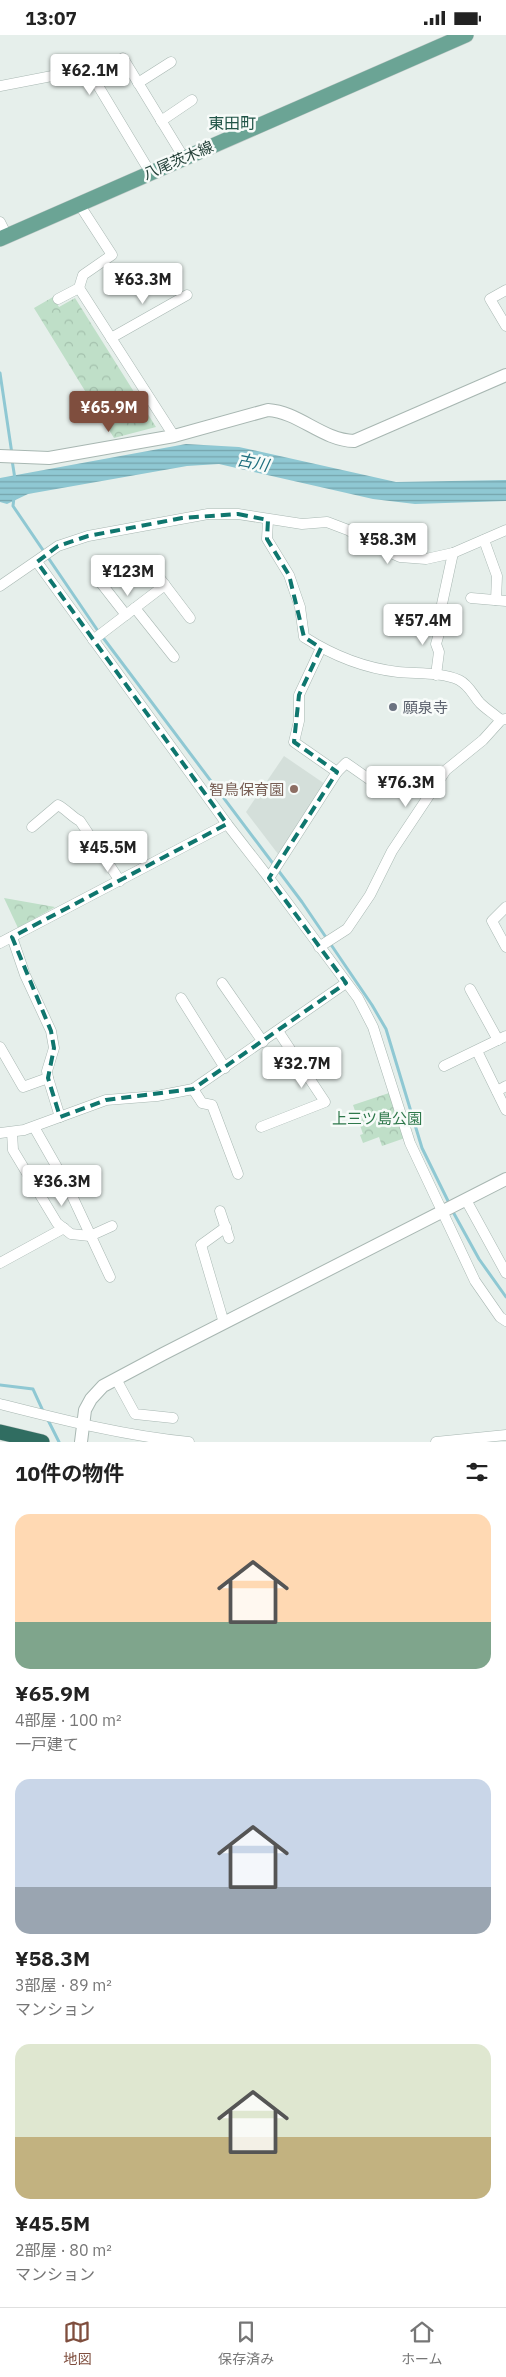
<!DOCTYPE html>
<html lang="ja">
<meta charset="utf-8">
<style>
body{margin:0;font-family:"IBM Plex Sans","Noto Sans JP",sans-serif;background:#f6f6f6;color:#222;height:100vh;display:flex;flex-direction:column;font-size:19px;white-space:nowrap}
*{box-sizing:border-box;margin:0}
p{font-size:16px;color:#767676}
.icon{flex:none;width:28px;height:28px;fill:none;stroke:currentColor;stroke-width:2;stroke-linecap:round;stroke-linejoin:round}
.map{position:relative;height:1407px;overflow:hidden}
.drawer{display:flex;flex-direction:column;background:#fff;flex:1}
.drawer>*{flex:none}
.price{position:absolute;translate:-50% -42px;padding:0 11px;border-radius:5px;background:#fff;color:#222;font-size:16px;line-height:32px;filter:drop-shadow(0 1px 2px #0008)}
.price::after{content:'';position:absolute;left:50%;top:30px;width:15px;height:11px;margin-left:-8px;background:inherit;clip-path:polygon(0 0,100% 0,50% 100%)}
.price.on{background:#7f4e3e;color:#fff}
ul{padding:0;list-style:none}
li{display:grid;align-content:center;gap:10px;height:265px;padding:0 15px}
li span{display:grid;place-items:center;height:155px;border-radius:15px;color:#555}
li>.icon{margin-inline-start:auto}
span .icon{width:90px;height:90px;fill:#fffc;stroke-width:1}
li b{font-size:21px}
h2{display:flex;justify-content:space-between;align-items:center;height:60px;padding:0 15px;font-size:21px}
.status{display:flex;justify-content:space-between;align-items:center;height:35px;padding:0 25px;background:#fff;direction:ltr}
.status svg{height:14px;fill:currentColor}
.dock{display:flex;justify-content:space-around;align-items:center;height:70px;border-top:1px solid #e0e0e0;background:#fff;font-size:14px;color:#767676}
.dock a{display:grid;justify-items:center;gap:2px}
.dock .on{color:#7f4e3e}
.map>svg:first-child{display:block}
.built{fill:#d4dfda}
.forest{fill:url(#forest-crowns)}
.water{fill:url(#water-rules)}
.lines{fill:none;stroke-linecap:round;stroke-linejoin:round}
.stream{stroke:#8fc8d3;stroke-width:3}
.minor-casing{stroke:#a8b7b2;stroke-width:11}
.tertiary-casing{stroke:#a8b7b2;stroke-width:14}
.primary-casing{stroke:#c2cac8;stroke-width:16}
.motorway-casing{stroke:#c2cac8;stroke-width:16}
.minor{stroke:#fff;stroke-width:10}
.tertiary{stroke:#fff;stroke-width:12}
.primary{stroke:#6ba495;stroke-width:15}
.motorway{stroke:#306d61;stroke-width:15}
.marked{fill:none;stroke:#0f766e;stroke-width:4;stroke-dasharray:10 6;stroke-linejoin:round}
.worship-dot{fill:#6b7280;stroke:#f7fbf9;stroke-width:2}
.education-dot{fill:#8d6e63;stroke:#f7fbf9;stroke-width:2}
.labels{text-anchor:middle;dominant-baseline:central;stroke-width:5;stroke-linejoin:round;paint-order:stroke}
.street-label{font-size:15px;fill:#244139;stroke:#f7fbf9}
.worship-label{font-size:15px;fill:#5b616d;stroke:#f7fbf9;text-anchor:start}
.education-label{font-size:15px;fill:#785e54;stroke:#f7fbf9;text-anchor:end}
.park-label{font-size:15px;fill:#2e784b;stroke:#f7fbf9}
.neighbourhood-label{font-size:16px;fill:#205447;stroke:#f7fbf9}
.water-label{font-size:16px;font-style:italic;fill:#1e6e7e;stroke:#f7fbf9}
</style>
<div class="status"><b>13:07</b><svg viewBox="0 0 49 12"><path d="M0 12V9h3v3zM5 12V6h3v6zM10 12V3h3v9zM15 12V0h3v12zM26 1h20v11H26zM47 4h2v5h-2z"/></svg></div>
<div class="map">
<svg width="506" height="1407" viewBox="0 0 506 1407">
<defs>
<pattern id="forest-crowns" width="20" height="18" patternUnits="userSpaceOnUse" patternTransform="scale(1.25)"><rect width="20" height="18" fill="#bfdfc8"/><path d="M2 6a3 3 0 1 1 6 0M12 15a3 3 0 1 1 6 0" fill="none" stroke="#a4c1ad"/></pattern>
<pattern id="water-rules" width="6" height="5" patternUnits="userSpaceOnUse" patternTransform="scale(1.25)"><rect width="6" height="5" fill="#8fc8d3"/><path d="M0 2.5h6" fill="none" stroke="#75a4ac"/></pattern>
</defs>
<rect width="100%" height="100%" fill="#e6efeb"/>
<path class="built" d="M284 721 325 749 278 819 246 777Z"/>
<g class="forest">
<path d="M53 262 59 272 75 263 156 392 114 403 34 273Z"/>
<path d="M4 863 55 872 18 893Z"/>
<path d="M389 1058 405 1103 382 1111 379 1102 363 1108 360 1100 363 1099 353 1070Z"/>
</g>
<path class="water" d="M186 409 239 412 396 447 506 445V466L415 469 373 464 219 429 187 431 28 459 7 469 0 467V443Z"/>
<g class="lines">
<g class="stream">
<path d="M0 338 12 419"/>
<path d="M12 425 15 444"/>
<path d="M14 462 13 471 98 596 302 867 372 970 386 994 422 1113 450 1170"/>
<path d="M452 1175 479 1224 506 1262"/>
<path d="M0 1350 33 1354 44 1378"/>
<path d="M47 1383 59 1407"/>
</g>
<g class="minor-casing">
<g id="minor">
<path d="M123 23 184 123"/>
<path d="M138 48 171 27"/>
<path d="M0 51 88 34 150 137"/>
<path d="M161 86 192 65"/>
<path d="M79 169 112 220 83 240 79 253"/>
<path d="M0 187 7 201"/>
<path d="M506 255 490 264 506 291"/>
<path d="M58 264 79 253 174 401"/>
<path d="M111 303 187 260"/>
<path d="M268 485 267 504 289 540 300 572 304 602C332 620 364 633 398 637 417 639 441 637 459 645 469 650 473 660 480 668 486 674 494 679 501 685"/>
<path d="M484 505 497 541 496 565"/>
<path d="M37 527 227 789 269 843 358 963 373 992 410 1108 475 1246 500 1282 506 1286"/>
<path d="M149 529 190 583"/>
<path d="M101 548 126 580"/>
<path d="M0 551 58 511 88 501 208 479H238L302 489 327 487 348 495 369 508 400 522 426 524 453 518 506 495"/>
<path d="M471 563 506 566"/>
<path d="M442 569 453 518"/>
<path d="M135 573 174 622"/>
<path d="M93 605 165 550"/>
<path d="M436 640 439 617 436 609 442 588"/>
<path d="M337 737 346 728 376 749"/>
<path d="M32 792 58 770C67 775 72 782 80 786L120 846"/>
<path d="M269 843 337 737 294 707 299 686V660L321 613"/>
<path d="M506 872 492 886 506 912"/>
<path d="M12 902 25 940 51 996 54 1013 47 1036 48 1043 60 1082"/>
<path d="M0 908 227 789"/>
<path d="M319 912 347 894 370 860 392 816 446 735 483 705 501 685 506 684"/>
<path d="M222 948 263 1007"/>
<path d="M470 954 498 1005"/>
<path d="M181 963 225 1033"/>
<path d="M0 1012 23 1052 48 1043"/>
<path d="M477 1016 506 1075"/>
<path d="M444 1031 506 1001"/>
<path d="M193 1054 202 1068 212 1070 238 1139"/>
<path d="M497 1056 506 1051"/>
<path d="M34 1092 67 1150 110 1242"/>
<path d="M261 1092 325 1067 278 996"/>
<path d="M12 1097 13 1115 57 1188 71 1199 90 1201 112 1191"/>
<path d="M0 1098 24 1095 106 1065 157 1061 193 1054 346 948"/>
<path d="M466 1165 506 1238"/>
<path d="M220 1176 229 1203"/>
<path d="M0 1228 64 1193"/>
<path d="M224 1288 201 1210 226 1192"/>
<path d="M116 1344 135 1379 173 1383"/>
<path d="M0 1369C63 1385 125 1401 189 1407"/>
<path d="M436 1407 506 1400"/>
</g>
</g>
<g class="tertiary-casing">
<g id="tertiary">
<path d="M0 421 49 423 174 401 268 375C299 377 322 405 354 406L506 340"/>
<path d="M81 1407 85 1375 91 1364 103 1351 163 1319 506 1144"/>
</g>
</g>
<g class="primary-casing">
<path id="primary" d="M0 204 466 0"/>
</g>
<g class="motorway-casing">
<path id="motorway" d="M0 1397 42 1407"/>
</g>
<use href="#minor" class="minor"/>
<use href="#tertiary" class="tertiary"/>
<use href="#primary" class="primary"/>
<use href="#motorway" class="motorway"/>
</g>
<path class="marked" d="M238 479 268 485 267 504 289 540 304 602 321 613 299 660 294 707 337 737 269 843 346 948 193 1054 106 1065 60 1082 48 1043 54 1013 51 996 12 902 227 789 37 527 58 511 88 501 182 483Z"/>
<circle class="worship-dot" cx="393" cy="672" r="5"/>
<circle class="education-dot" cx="294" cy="754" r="5"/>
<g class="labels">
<g class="street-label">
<text transform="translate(178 125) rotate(-23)">八尾茨木線</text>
</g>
<g class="worship-label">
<text x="403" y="672">願泉寺</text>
</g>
<g class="education-label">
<text x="284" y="754">智鳥保育園</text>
</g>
<g class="park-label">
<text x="377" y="1083">上三ツ島公園</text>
</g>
<g class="neighbourhood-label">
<text x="232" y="88">東田町</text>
</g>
<g class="water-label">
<text transform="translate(253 427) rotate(11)">古川</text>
</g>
</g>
</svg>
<b class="price" style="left:90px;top:61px">¥62.1M</b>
<b class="price" style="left:143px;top:270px">¥63.3M</b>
<b class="price on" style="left:109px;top:398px">¥65.9M</b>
<b class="price" style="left:388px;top:530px">¥58.3M</b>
<b class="price" style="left:128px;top:562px">¥123M</b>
<b class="price" style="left:423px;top:611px">¥57.4M</b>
<b class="price" style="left:406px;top:773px">¥76.3M</b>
<b class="price" style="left:108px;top:838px">¥45.5M</b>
<b class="price" style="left:302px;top:1054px">¥32.7M</b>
<b class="price" style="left:62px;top:1172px">¥36.3M</b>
</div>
<section class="drawer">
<h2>10件の物件<svg class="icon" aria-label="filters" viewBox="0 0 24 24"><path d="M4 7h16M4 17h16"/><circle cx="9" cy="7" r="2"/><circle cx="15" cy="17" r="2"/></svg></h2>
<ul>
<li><span style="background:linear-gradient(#ffd9b3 70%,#7fa58c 0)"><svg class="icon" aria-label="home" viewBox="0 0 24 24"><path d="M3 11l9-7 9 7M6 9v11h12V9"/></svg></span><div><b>¥65.9M</b><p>4部屋 · 100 m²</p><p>一戸建て</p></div></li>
<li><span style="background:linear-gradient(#c9d6e8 70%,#9aa5b1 0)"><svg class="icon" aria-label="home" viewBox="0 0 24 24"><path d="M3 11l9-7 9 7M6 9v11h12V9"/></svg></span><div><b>¥58.3M</b><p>3部屋 · 89 m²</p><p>マンション</p></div></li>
<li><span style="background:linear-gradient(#dfe7d0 60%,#c2b280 0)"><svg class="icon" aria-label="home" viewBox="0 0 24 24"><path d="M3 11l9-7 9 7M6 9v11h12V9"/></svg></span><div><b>¥45.5M</b><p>2部屋 · 80 m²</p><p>マンション</p></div></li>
</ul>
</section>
<nav class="dock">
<a class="on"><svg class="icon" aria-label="map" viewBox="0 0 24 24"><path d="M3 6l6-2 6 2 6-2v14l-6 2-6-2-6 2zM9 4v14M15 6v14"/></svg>地図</a>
<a><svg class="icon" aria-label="saved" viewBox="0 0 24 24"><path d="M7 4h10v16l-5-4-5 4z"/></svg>保存済み</a>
<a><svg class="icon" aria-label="home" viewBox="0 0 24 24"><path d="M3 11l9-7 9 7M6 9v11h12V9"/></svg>ホーム</a>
</nav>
